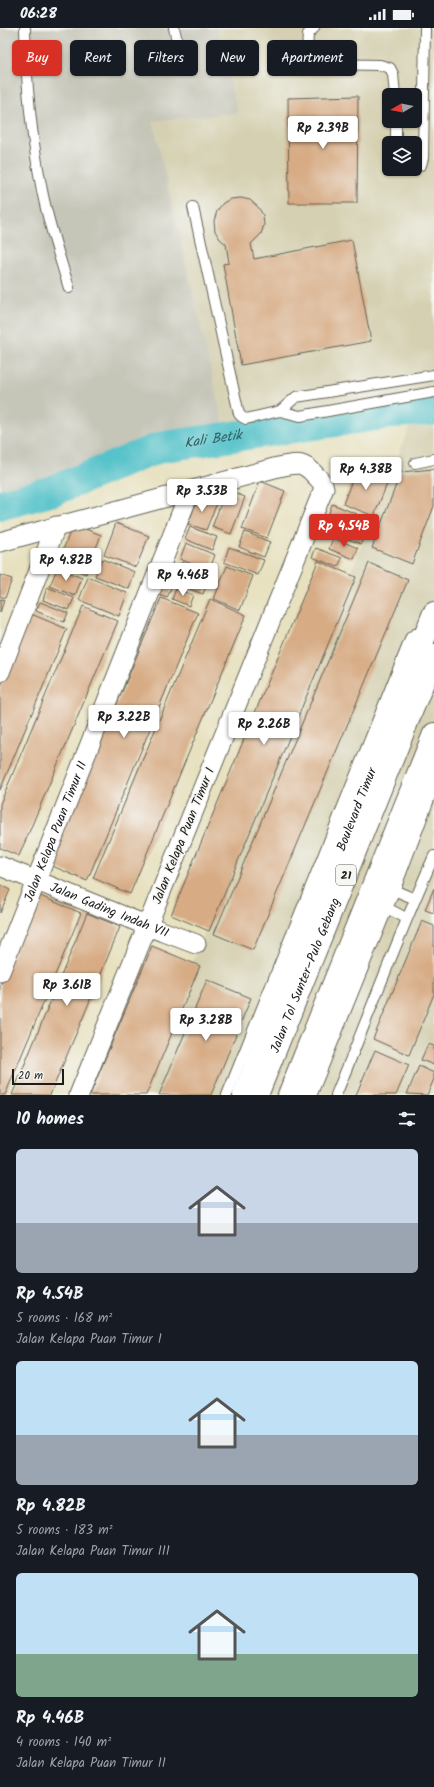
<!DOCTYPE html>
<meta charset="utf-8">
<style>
body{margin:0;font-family:Kalam,sans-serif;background:#20242c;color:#f1f3f6;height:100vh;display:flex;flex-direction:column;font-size:15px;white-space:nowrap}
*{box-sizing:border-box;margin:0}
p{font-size:13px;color:#9ea1a6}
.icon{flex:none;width:22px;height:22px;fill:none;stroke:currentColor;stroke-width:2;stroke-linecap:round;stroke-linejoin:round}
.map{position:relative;height:1067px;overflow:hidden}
.side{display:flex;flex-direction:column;background:#171b24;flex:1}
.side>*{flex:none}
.hud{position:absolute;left:12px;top:12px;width:410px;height:36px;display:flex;gap:8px}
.needle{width:26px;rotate:260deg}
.buttons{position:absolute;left:382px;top:60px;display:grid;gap:8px}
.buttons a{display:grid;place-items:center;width:40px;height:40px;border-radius:6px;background:#171b24;box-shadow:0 1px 3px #0004;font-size:20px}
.scale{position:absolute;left:12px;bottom:10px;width:52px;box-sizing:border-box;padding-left:4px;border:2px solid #1c1c1c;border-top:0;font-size:11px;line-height:14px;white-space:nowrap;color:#1c1c1c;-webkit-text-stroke:3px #f6f6f2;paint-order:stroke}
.price{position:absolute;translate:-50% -34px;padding:0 9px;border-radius:4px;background:#fff;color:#222;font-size:13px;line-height:26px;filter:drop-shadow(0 1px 2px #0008)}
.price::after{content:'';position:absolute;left:50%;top:24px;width:12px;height:9px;margin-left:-6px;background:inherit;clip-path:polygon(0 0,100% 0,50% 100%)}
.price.selected{background:#d93025;color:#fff}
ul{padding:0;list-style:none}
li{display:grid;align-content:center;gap:8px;height:212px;padding:0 16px}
li span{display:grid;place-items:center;height:124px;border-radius:6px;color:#555}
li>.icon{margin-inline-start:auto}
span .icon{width:72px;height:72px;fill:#fffc;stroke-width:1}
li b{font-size:17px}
h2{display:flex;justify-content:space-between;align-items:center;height:48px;padding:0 16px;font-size:17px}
.tag{padding:0 14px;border-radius:6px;background:#171b24;box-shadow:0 1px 3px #0004;font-size:14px;line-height:36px}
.tag.selected{background:#d93025;color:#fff}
.status{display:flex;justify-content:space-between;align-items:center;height:28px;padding:0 20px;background:#171b24;direction:ltr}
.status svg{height:11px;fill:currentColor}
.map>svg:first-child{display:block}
.built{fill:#d5d0b1;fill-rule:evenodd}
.industrial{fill:#c5c5b8}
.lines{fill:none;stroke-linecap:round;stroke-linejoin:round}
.river{stroke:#56c3ca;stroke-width:31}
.building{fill:#d7ac85}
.lane-casing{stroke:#636155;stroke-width:12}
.street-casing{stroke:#636155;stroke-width:21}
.secondary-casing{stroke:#636155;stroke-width:24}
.highway-casing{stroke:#636155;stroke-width:24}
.lane{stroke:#fff;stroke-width:10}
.street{stroke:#fff;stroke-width:19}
.secondary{stroke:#fff;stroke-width:22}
.highway{stroke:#fff;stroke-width:22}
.labels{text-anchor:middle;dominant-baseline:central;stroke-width:3;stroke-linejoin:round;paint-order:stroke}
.shield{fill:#f6f6f2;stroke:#5d5d5c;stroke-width:1}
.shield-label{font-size:12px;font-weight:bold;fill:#1c1c1c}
.street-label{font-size:13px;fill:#1c1c1c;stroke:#f6f6f2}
.water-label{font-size:14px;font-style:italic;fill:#335f62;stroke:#f6f6f2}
</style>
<div class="status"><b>06:28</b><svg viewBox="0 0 49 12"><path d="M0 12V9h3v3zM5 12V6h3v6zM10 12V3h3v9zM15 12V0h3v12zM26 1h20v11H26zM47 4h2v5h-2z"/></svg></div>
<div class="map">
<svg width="434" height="1067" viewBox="0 0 434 1067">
<rect width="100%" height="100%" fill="#f6f6f2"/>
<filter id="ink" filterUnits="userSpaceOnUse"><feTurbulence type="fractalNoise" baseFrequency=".025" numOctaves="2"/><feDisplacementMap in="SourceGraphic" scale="8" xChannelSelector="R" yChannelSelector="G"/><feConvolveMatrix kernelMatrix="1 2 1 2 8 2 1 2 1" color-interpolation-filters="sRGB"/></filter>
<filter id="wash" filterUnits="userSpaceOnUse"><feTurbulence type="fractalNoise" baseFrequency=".012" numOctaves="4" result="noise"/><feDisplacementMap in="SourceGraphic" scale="16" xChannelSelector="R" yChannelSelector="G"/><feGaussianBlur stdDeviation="0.9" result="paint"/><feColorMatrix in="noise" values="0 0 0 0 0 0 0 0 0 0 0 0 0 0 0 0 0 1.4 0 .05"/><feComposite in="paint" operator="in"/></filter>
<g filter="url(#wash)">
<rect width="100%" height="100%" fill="#e7e1bf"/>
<path class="built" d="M217 0H434V1067H139L425 361 227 411 153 93 238 85ZM389 67H415V93H389ZM389 115H415V141H389Z"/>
<path class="industrial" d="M0 0H217L238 85 153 93 227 411 0 464Z"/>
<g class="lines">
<path class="river" id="s1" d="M0 477 52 463 161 419 400 384 434 382"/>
</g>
<g id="blocks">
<g class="building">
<path d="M358 68 357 175H289L288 70Z"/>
<path d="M241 170 250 172 258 179 263 187 264 197 261 206 251 216 254 231 352 212 371 313 241 337 223 236 229 235 226 216 220 211 215 203 214 193 217 183 223 175 231 171Z"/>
<path d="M357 439 389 451 374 488 343 476Z"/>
<path d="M434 441V478L412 536 372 520 401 444Z"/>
<path d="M260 453 285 463 267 510 242 501Z"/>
<path d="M226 462 245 469 231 506 212 499Z"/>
<path d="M199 468 217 475 206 502 188 496Z"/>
<path d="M332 476 357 486 353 495 329 485Z"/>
<path d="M337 492 366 503 361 516 332 505Z"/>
<path d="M116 495 149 508 136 539 104 527Z"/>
<path d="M73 496 101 507 86 546 58 535Z"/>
<path d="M190 499 217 509 212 522 185 511Z"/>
<path d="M245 504 270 514 264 529 239 519Z"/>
<path d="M333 510 358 520 354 531 329 521Z"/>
<path d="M186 515 215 527 209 543 180 531Z"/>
<path d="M229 519 264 532 258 547 224 534Z"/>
<path d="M316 520 342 530 338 539 312 529Z"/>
<path d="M102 531 135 544 129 561 95 548Z"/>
<path d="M318 533 356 549 209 903 171 887Z"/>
<path d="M182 534 211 546 203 566 173 555 167 570 151 564 160 541 177 547Z"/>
<path d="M369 535 408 552 253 922 214 906Z"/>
<path d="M227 538 253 548 240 582 214 571Z"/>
<path d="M57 540 82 550 75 568 50 558Z"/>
<path d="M0 547 12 551 5 570 0 568Z"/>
<path d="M88 549 127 565 119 588 79 572Z"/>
<path d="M47 559 74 570 69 582 43 572Z"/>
<path d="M176 561 193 567 189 578 172 571Z"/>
<path d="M161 570 198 585 87 853 50 837Z"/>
<path d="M0 571 4 572 0 585Z"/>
<path d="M210 571 246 587 130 866 93 850Z"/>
<path d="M40 574 68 585 64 594 36 583Z"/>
<path d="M83 578 118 593 19 828 0 820V776Z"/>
<path d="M31 586 67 601 0 762V660Z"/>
<path d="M0 857 10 862 0 885Z"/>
<path d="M434 860V885L425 882Z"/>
<path d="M38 867 81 885 5 1067H0V958Z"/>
<path d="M87 885 120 899 84 987 50 1067H12Z"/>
<path d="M422 893 434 898V966L409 1027 373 1011Z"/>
<path d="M152 918 200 938 174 1000 146 1067H90Z"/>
<path d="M207 952 251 970 211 1067H159Z"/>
<path d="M428 1016 434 1018V1037L421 1032Z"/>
<path d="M375 1022 409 1037 396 1067H356Z"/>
<path d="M419 1038 434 1045V1051L427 1067 407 1066Z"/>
</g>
</g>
</g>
<g filter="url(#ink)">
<use href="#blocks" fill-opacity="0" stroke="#636155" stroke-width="1"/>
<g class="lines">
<g class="lane-casing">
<g id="lane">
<path d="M25 0C26 52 31 106 41 157 47 192 59 226 69 260"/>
<path d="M174 0 182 34"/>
<path d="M314 0 308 6C307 18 306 32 319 36L380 37 390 40 393 46 395 67"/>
<path d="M396 93V115"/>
<path d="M415 139 421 137 423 130 425 0"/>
<path d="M193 179 239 386 242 389 246 391 280 383 300 388 434 364"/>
<path d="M280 383 296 369 434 347"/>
<path d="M415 435 434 431"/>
<path d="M389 860 415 871"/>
<path d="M381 877 406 890"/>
<path d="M227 1067 411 609 415 606H426"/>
<path d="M336 1067C369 987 399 906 434 828"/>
</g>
</g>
<g class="street-casing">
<g id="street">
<path d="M0 514 278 439C295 436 302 432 315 447 319 451 323 454 324 460L79 1067"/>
<path d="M0 644 56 498"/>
<path id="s2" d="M0 838 148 898 196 916"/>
<path id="s3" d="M0 944 190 463"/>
</g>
</g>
<g class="secondary-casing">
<g id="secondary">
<path id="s4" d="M244 1067 434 585"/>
<path d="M305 1067 389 860 434 741"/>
</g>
</g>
<g class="highway-casing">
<g id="highway">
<path id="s5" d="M257 1067 434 627"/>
<path d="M289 1067 434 706"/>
</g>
</g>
<use href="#lane" class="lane"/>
<use href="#street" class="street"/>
<use href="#secondary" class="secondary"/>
<use href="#highway" class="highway"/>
</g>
</g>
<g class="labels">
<rect class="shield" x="336" y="837" width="20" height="20" rx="3"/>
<g class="shield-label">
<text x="346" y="847">21</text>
</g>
<g class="street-label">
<text stroke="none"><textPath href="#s4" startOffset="307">Boulevard Timur</textPath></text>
<text stroke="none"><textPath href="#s3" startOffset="151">Jalan Kelapa Puan Timur II</textPath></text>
<text transform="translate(184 808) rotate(-68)">Jalan Kelapa Puan Timur I</text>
<text stroke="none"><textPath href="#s2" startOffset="118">Jalan Gading Indah VII</textPath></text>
<text stroke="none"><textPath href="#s5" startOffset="129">Jalan Tol Sunter–Pulo Gebang</textPath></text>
</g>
<g class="water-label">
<text stroke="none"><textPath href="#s1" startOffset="224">Kali Betik</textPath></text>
</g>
</g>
</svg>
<div class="buttons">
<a><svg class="needle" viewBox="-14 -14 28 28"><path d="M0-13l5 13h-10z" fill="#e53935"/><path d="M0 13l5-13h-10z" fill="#9ea1a6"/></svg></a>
<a><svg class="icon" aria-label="layers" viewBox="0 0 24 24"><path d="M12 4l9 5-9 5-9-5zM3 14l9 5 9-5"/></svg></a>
</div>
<div class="scale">20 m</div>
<b class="price" style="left:323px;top:122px">Rp 2.39B</b>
<b class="price" style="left:366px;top:463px">Rp 4.38B</b>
<b class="price" style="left:202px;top:485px">Rp 3.53B</b>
<b class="price selected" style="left:344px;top:520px">Rp 4.54B</b>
<b class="price" style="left:66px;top:554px">Rp 4.82B</b>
<b class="price" style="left:183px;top:569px">Rp 4.46B</b>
<b class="price" style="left:124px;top:711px">Rp 3.22B</b>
<b class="price" style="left:264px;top:718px">Rp 2.26B</b>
<b class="price" style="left:67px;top:979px">Rp 3.61B</b>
<b class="price" style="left:206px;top:1014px">Rp 3.28B</b>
<div class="hud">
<a class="tag selected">Buy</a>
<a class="tag">Rent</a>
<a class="tag">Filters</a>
<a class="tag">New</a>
<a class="tag">Apartment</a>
</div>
</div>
<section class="side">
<h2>10 homes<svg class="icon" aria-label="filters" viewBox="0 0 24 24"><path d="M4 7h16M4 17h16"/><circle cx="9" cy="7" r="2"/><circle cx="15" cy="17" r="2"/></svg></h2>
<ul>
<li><span style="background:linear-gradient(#c9d6e8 60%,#9aa5b1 0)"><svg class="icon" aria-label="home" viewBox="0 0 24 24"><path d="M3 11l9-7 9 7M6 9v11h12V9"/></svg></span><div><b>Rp 4.54B</b><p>5 rooms · 168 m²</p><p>Jalan Kelapa Puan Timur I</p></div></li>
<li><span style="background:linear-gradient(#bfe0f5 60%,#9aa5b1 0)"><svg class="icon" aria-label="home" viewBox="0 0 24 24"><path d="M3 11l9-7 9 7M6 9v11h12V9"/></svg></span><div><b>Rp 4.82B</b><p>5 rooms · 183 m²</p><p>Jalan Kelapa Puan Timur III</p></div></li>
<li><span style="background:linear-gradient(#bfe0f5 65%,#7fa58c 0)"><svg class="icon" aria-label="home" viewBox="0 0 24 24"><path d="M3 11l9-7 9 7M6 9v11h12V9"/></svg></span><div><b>Rp 4.46B</b><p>4 rooms · 140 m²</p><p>Jalan Kelapa Puan Timur II</p></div></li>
</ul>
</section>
